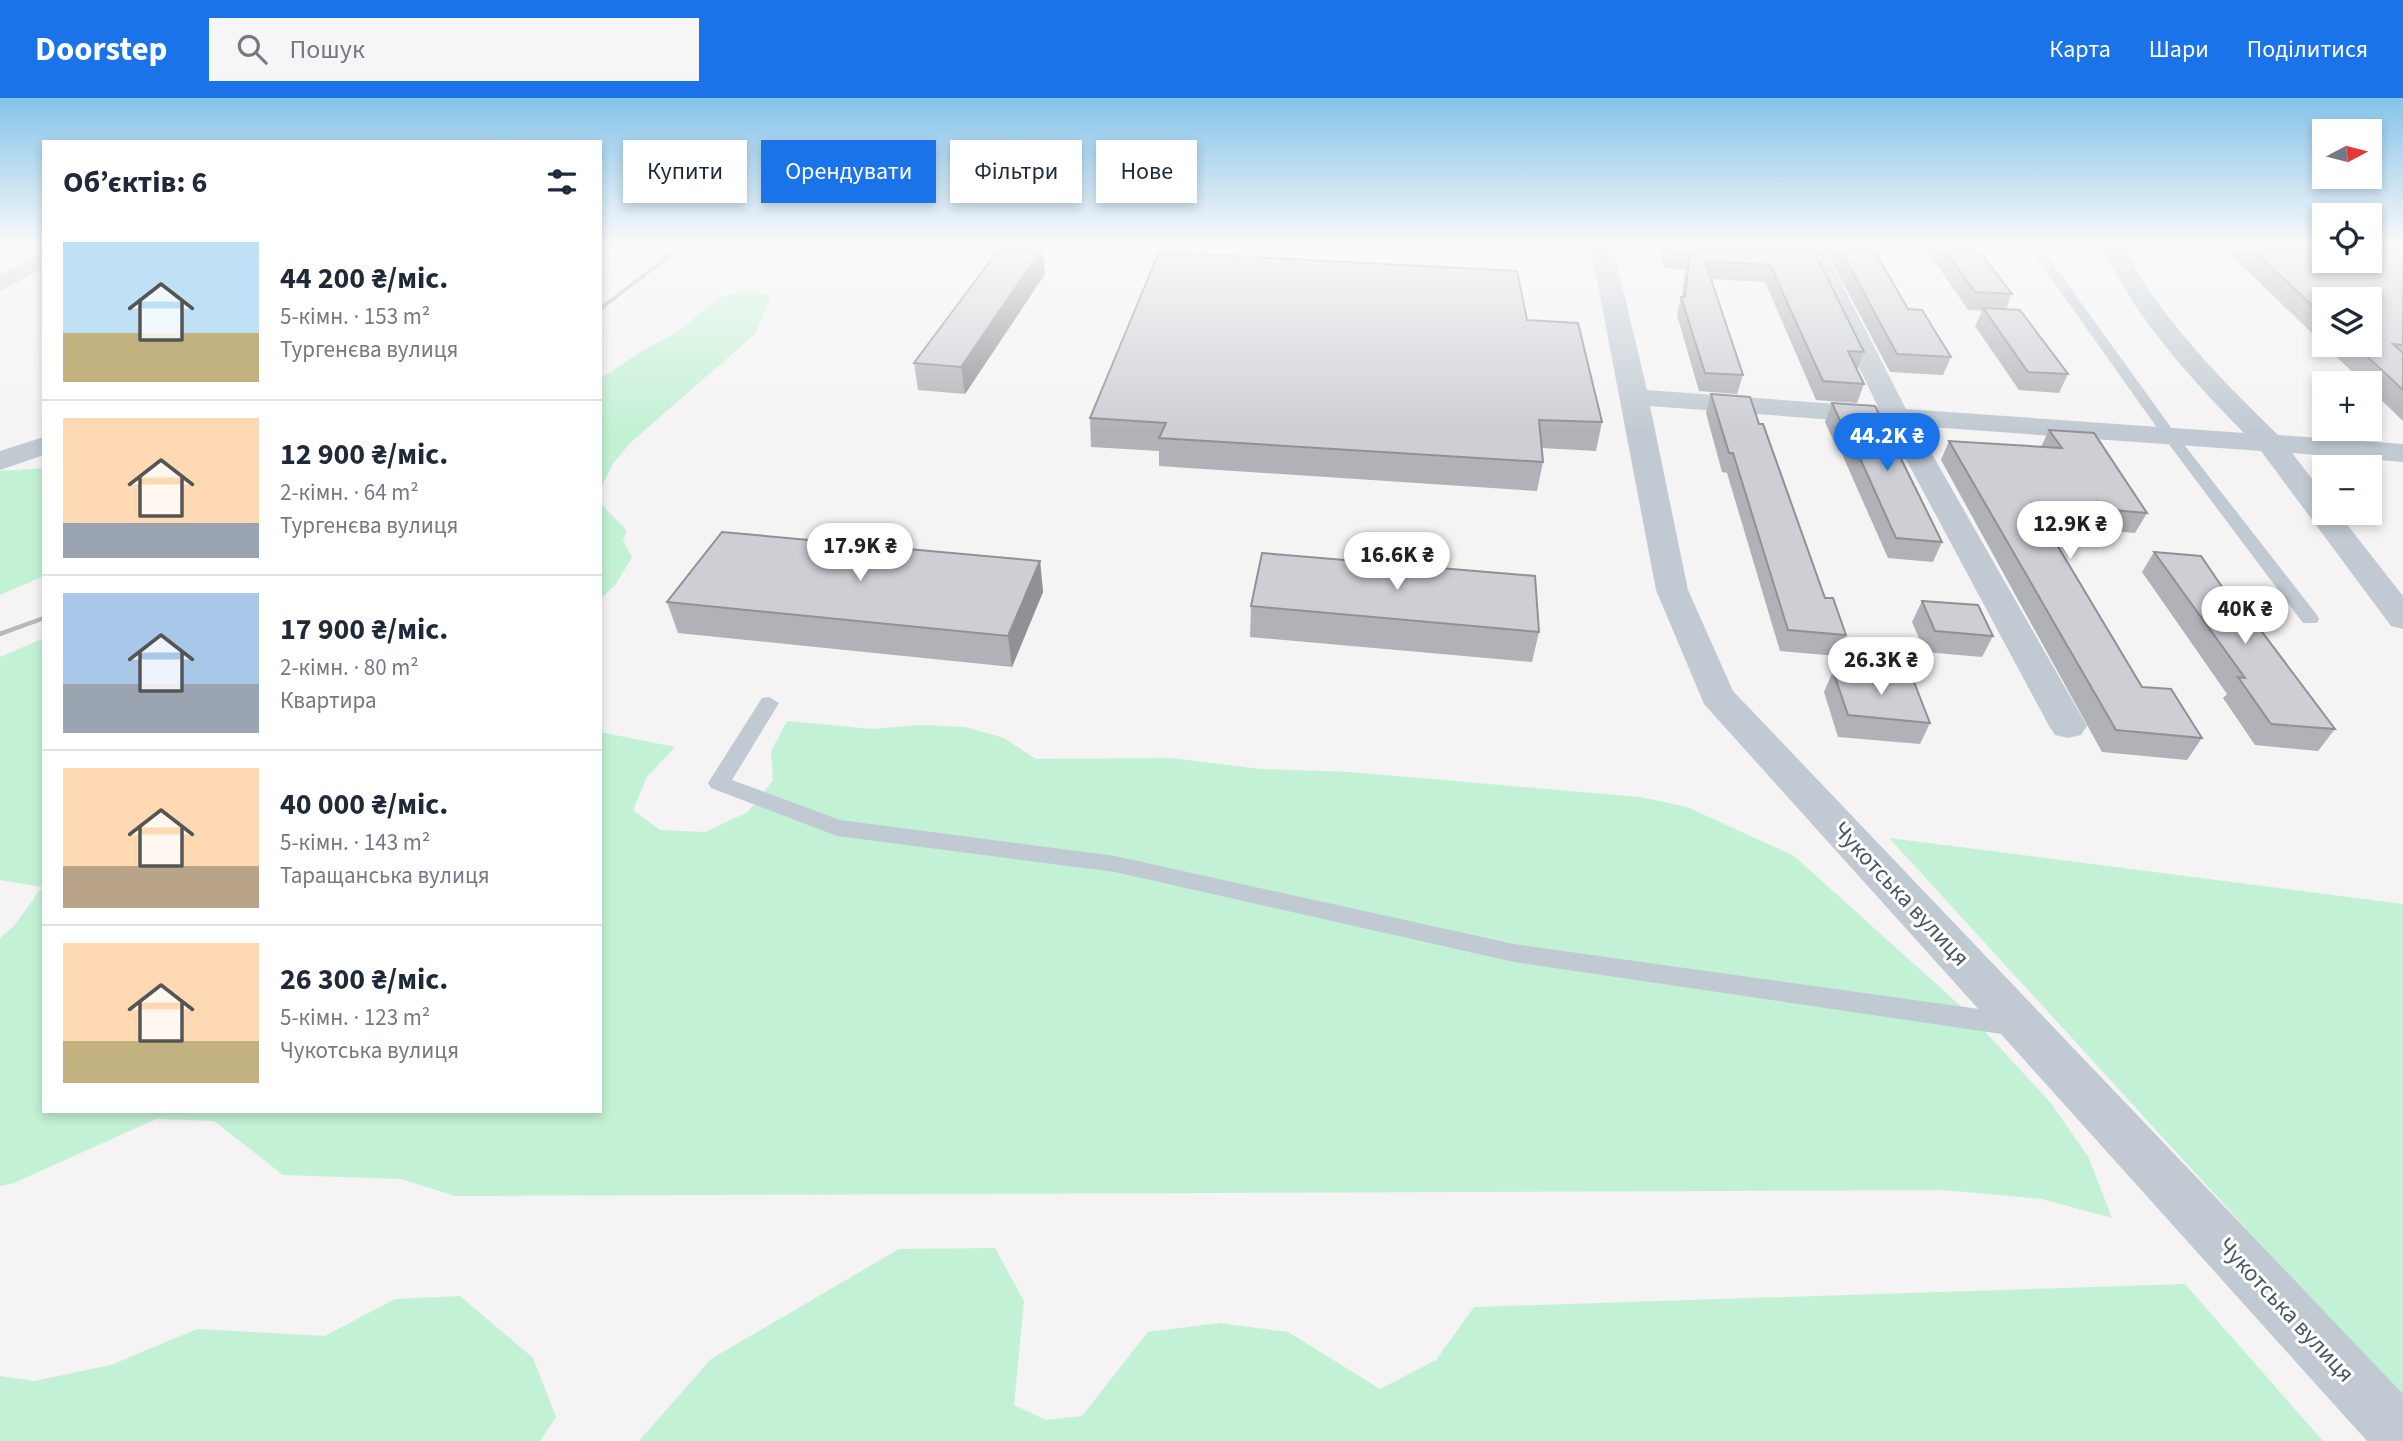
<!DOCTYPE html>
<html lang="uk">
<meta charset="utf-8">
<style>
body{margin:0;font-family:"Source Sans 3",sans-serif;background:#f6f6f7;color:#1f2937;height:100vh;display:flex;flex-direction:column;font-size:26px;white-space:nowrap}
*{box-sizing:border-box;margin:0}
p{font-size:23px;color:#747a83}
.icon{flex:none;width:38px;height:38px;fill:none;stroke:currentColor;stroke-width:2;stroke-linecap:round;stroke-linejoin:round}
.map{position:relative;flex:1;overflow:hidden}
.drawer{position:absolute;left:42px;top:42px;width:560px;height:973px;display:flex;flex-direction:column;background:#fff;border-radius:0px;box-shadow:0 4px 10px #0003}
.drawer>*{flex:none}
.guide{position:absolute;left:623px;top:42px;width:665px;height:63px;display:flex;gap:14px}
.needle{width:46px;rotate:83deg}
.buttons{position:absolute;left:2312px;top:21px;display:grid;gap:14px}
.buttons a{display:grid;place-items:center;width:70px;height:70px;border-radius:0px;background:#fff;box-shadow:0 4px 10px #0003;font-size:35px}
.price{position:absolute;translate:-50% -60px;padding:0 16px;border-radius:24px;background:#fff;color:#222;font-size:23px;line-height:46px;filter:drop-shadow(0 2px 4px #0008)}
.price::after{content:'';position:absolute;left:50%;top:42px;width:21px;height:16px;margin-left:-10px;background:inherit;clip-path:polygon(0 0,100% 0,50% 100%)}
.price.current{background:#1a73e8;color:#fff}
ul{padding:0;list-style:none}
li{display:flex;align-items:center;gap:21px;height:175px;padding:0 21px}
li+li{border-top:2px solid #e0e1e3}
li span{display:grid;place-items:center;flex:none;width:196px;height:140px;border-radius:0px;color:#555}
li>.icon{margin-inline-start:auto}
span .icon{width:84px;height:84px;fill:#fffc;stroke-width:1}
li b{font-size:30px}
h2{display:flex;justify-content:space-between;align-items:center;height:84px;padding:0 21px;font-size:30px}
.pill{padding:0 24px;border-radius:0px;background:#fff;box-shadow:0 4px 10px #0003;font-size:24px;line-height:63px}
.pill.current{background:#1a73e8;color:#fff}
header{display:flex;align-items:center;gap:42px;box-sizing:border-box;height:98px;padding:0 35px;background:#1a73e8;color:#fff}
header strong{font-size:33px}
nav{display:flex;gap:38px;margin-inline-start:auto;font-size:24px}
.search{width:490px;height:63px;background:#f6f6f7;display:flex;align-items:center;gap:18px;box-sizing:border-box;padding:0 24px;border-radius:0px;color:#747a83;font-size:26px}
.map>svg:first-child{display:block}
.green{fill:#c3f1d5}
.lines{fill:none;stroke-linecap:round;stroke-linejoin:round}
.lane{fill:#c1cad2;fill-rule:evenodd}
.street{fill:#c1cad2;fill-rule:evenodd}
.rail-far1{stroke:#b5b8bd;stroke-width:3.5}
.rail{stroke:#b5b8bd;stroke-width:4.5}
.wall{fill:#b0b2b7}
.shaded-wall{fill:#909195}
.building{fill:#cdcfd5;stroke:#909195;stroke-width:2}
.labels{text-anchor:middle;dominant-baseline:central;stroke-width:6;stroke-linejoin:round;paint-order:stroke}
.street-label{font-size:24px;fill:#4a5661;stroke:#fff}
</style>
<header>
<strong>Doorstep</strong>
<div class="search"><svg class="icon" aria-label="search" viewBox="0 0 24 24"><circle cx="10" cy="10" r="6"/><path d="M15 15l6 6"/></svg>Пошук</div>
<nav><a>Карта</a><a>Шари</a><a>Поділитися</a></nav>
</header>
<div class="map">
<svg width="2403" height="1343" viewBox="0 0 2403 1343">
<rect width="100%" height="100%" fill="#f5f3f3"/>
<g class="green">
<path d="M1419 145H1478L1506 150 1530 145H1559L1561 154 1565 157 1419 150Z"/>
<path d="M750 192 771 198 755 236 629 346 613 366 600 391V281L637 256 678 233 722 198Z"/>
<path d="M44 370V478L0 497V373Z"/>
<path d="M600 405 627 433 623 442 632 459 616 486 600 501Z"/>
<path d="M44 540V1013H600V634L675 649 647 679 633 712 660 732 705 734 748 714 773 682 771 653 787 623 872 631 920 627 965 629 1004 640 1036 661 1171 660 1260 671 1349 674 1640 699 1687 709 1794 758 1965 912 2050 1004 2089 1060 2112 1120 2042 1101 1943 1092 455 1098 401 1081 283 1077 214 1023 156 1021 14 1085 0 1088V840L14 828 42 789 0 782V559Z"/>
<path d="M1889 740 2403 806V1302Z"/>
<path d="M995 1150 1024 1203 1014 1307 1046 1322 1082 1318 1148 1234 1219 1225 1288 1234 1380 1291 1436 1262 1474 1209 2185 1186 2323 1343H639L711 1261 899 1151Z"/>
<path d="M460 1198 533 1260 556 1319 540 1343H0V1278L34 1283 111 1267 197 1231 325 1238 395 1201Z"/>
</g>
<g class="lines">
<g class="lane">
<path d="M2026 145H2038L2175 335 2317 517 2319 521 2317 525H2303L2165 341Z"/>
<path d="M769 599 779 605 732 682 840 722 1115 758 1514 846 2015 916 2024 920 2028 927 2024 934 2015 938 1514 864 1115 774 837 738 711 690 708 685 762 600Z"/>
</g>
<g class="street">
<path d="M1590 145H1612L1647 292 1878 309 1799 145H1821L1906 311 2244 335C2189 279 2133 217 2100 145H2122C2158 219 2220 280 2278 337L2403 346V364L2292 355 2324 396V415H2338L2403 498V531L2391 528 2261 353 1916 328 2087 628 2081 637 2068 640 2055 637 2049 628 1887 326 1650 308 1688 492 1733 593 2403 1296V1343H2367L1704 606 1656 492Z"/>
<path d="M2388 145H2403V152L2391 150Z"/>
<path d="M44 153V170L0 193V176Z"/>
<path d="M44 339V357L0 372V353Z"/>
</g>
<path class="rail-far1" d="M600 211 686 145"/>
<path class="rail" d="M0 536 44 520"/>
</g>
<g class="wall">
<path d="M1658 145H1810L1864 254 1857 272 1864 286 1857 305 1816 302 1765 184 1711 181 1743 277 1737 296 1699 293 1677 217 1681 199H1682L1685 172 1664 169Z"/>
<path d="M1822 145H1870L1908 211 1951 259 1943 277 1890 274Z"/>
<path d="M1922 145H1973L2012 196 2006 211 2068 276 2059 295 2019 292 1975 228 1982 213 1968 212Z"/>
<path d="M2222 145H2324L2403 151V323L2370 291V285H2364L2324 247H2370L2324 201V247L2221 147Z"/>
<path d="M1042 151 1045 176 965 296 918 292 914 265Z"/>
<path d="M1527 222 1602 324 1596 353 1542 350 1543 364 1537 393 1159 368V353L1091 349 1090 320Z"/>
<path d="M1711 296 1759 326 1825 500 1846 537 1837 558 1780 553 1727 375 1722 374 1706 315Z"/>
<path d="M1832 305 1942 444 1933 464 1888 460 1838 347 1835 346 1825 324Z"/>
<path d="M2049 332 2147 415 2135 435 2045 427 2142 589 2202 640 2187 662 2102 654 1941 362 1949 343 2041 349Z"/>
<path d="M2154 454 2233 505 2335 631 2318 653 2255 647 2223 600 2227 596 2142 474Z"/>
<path d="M1040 463 1043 494 1012 569 678 535 667 504Z"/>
<path d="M1922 503 1993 538 1982 559 1925 554 1912 524Z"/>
<path d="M1251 508 1539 534 1532 564 1250 539Z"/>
<path d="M1833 573 1930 625 1920 646 1838 639 1824 594Z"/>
</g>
<g class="shaded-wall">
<path d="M1042 151 1045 176 965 296 961 269Z"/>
<path d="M1040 463 1043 494 1012 569 1008 538Z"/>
</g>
<g class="building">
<path d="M1666 145H1810L1864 254 1848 253 1864 286 1823 283 1770 167 1705 163 1743 277 1705 275 1681 199H1685L1690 155 1668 152Z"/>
<path d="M1837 145H1870L1908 211 1922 212 1951 259 1897 256Z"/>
<path d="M1940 145H1973L2012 196 1975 194Z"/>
<path d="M2245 145H2324V163H2370V145H2396L2403 151V247L2393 246 2403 255V292L2355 247H2370V201H2324V218Z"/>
<path d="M1002 147 1042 151 961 269 914 265Z"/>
<path d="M1159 154 1517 173 1527 222 1578 225 1602 324 1539 322 1543 364 1159 340 1166 325 1090 320Z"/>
<path d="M1983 210 2020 212 2068 276 2028 274Z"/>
<path d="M1711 296 1750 299 1759 326H1763L1825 500H1833L1846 537 1788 532 1733 355H1729Z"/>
<path d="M1832 305 1875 308 1942 444 1896 440 1845 327H1842Z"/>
<path d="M2049 332 2094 335 2147 415 2032 405 2142 589 2171 591 2202 640 2116 632 1949 343 2062 350Z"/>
<path d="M722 434 1040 463 1008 538 667 504Z"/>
<path d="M2154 454 2201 458 2233 505 2241 506 2335 631 2271 626 2238 579 2245 580Z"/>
<path d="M1262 455 1535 478 1539 534 1251 508Z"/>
<path d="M1922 503 1978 507 1993 538 1935 533Z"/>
<path d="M1833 573 1912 579 1930 625 1848 617Z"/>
</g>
<linearGradient id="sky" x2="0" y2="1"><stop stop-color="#85c3ea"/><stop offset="0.44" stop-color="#fafafa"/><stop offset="1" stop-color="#fafafa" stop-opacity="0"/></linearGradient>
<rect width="2403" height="333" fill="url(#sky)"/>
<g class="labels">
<g class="street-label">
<text transform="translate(1901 796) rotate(47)">Чукотська вулиця</text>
<text transform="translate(2286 1212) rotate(47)">Чукотська вулиця</text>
</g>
</g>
</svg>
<div class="buttons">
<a><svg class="needle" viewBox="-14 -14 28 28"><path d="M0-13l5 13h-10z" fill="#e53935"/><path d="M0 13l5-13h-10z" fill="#747a83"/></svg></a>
<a><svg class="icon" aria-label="locate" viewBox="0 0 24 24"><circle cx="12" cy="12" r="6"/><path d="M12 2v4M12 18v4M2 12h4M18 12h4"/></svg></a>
<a><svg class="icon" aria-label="layers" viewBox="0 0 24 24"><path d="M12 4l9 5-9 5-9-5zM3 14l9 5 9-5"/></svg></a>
<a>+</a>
<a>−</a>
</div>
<b class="price current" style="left:1887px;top:375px">44.2K ₴</b>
<b class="price" style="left:2070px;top:463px">12.9K ₴</b>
<b class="price" style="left:860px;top:485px">17.9K ₴</b>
<b class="price" style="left:1397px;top:494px">16.6K ₴</b>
<b class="price" style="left:2245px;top:548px">40K ₴</b>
<b class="price" style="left:1881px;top:599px">26.3K ₴</b>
<div class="guide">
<a class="pill">Купити</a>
<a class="pill current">Орендувати</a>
<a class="pill">Фільтри</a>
<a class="pill">Нове</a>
</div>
<section class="drawer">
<h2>Об’єктів: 6<svg class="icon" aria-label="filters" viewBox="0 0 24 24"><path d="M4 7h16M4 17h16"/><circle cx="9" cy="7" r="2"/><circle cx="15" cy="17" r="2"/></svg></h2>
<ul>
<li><span style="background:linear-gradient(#bfe0f5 65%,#c2b280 0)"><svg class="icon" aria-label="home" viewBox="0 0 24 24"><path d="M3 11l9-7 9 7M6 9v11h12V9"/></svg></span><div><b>44 200 ₴/міс.</b><p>5-кімн. · 153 m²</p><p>Тургенєва вулиця</p></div></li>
<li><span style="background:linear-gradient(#ffd9b3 75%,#9aa5b1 0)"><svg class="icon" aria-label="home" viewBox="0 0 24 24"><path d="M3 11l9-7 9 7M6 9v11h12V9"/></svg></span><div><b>12 900 ₴/міс.</b><p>2-кімн. · 64 m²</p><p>Тургенєва вулиця</p></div></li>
<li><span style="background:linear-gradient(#a9c7e8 65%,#9aa5b1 0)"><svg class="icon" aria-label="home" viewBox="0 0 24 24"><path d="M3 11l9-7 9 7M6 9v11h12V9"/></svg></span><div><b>17 900 ₴/міс.</b><p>2-кімн. · 80 m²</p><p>Квартира</p></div></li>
<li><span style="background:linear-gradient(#ffd9b3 70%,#b9a48a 0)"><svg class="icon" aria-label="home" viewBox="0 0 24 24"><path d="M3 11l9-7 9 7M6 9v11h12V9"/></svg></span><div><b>40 000 ₴/міс.</b><p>5-кімн. · 143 m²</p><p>Таращанська вулиця</p></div></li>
<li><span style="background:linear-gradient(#ffd9b3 70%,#c2b280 0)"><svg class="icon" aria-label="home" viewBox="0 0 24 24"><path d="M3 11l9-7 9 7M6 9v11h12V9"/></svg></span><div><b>26 300 ₴/міс.</b><p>5-кімн. · 123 m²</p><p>Чукотська вулиця</p></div></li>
</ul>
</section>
</div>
